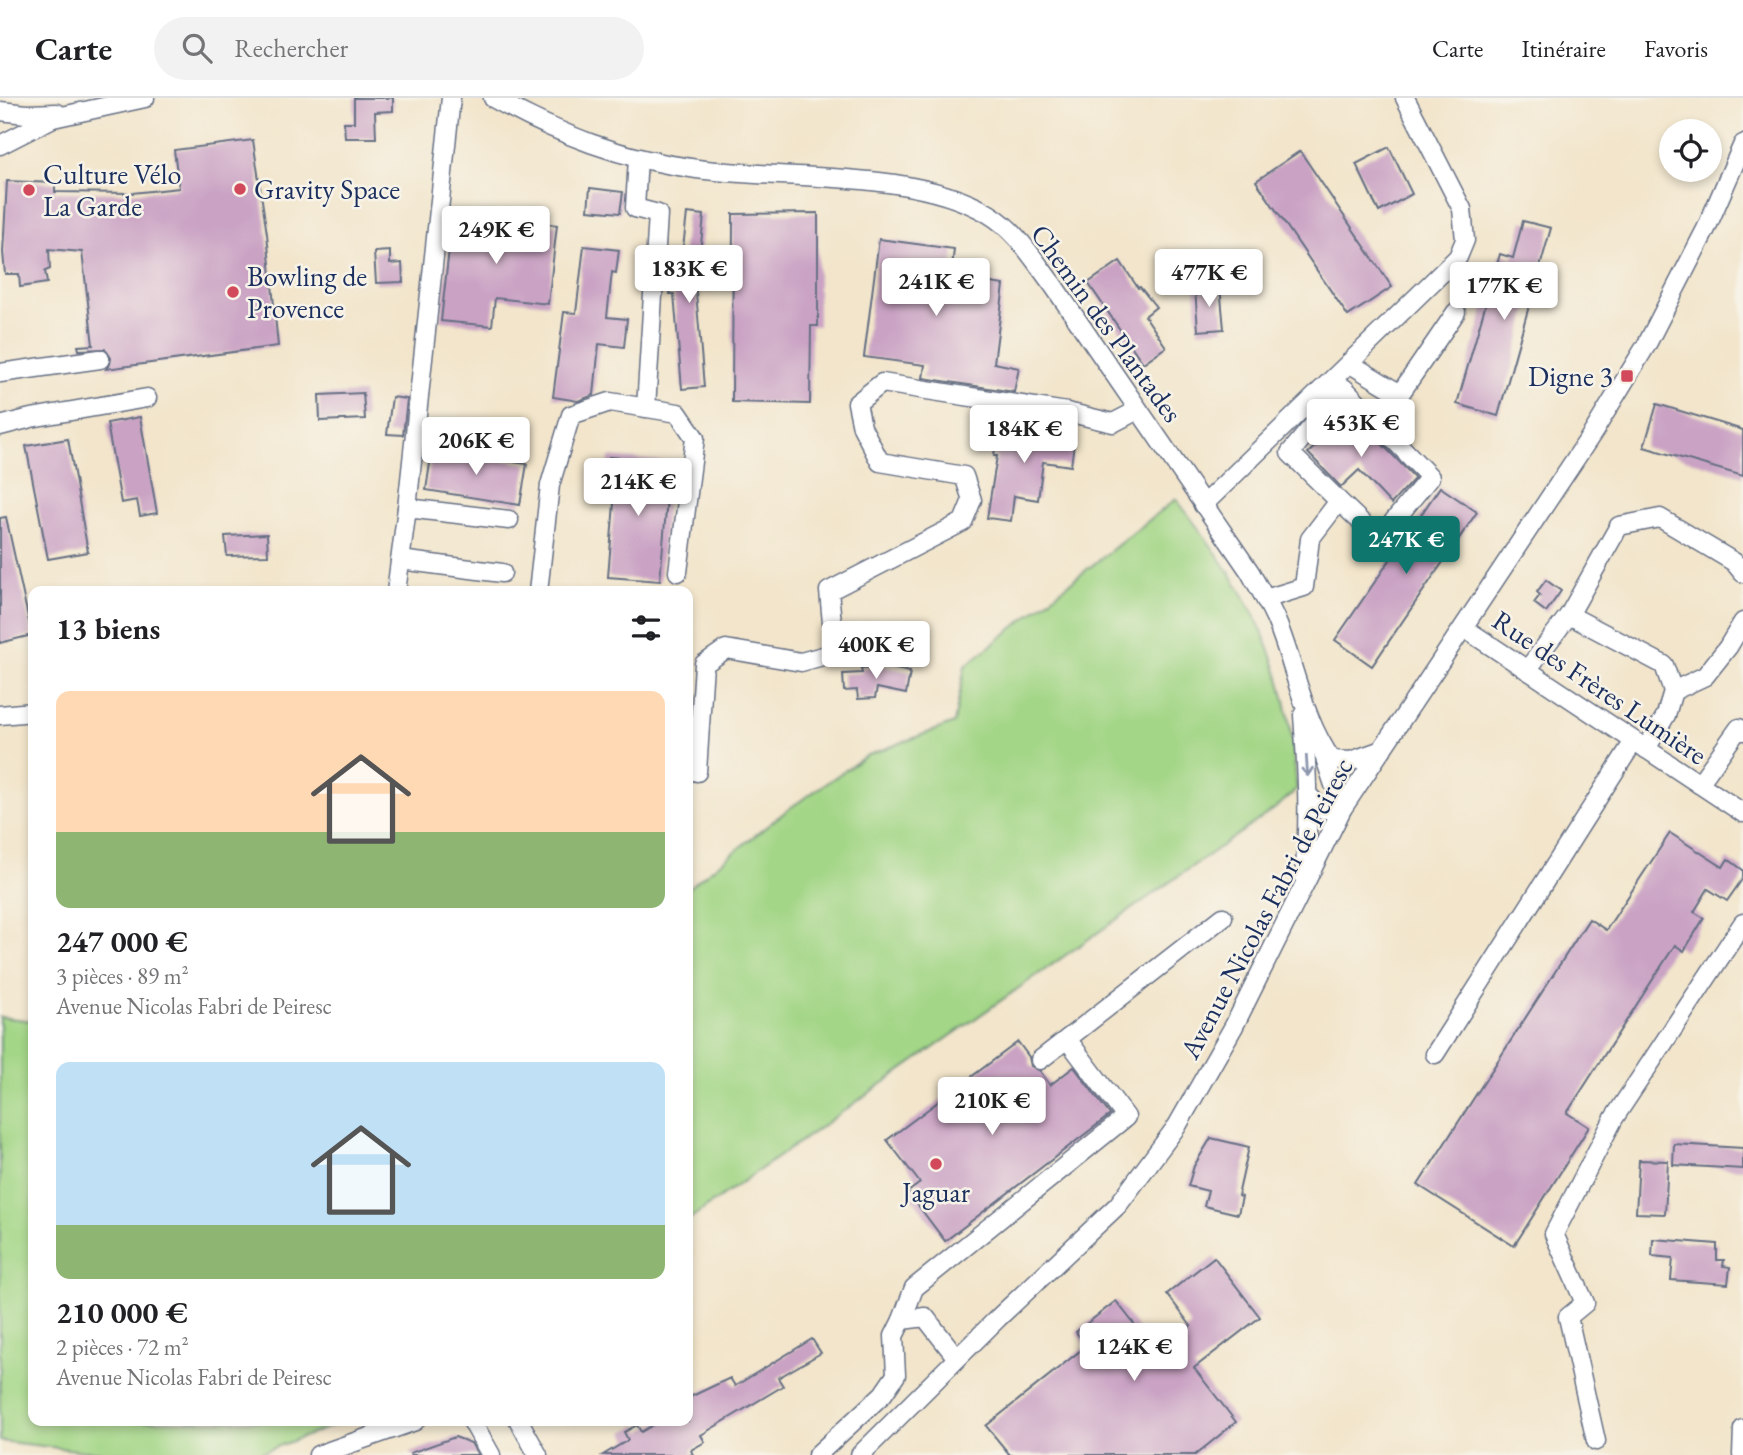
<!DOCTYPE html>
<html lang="fr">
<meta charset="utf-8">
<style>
body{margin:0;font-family:"EB Garamond",serif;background:#f2f2f2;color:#202124;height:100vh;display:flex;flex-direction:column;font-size:26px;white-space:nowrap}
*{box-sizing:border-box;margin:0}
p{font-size:23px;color:#757577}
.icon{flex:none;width:38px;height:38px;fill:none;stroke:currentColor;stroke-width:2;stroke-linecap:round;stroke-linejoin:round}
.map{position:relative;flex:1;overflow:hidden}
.side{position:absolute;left:28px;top:488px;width:665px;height:840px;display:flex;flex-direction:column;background:#fff;border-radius:14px;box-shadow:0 4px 10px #0003}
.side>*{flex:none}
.controls{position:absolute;left:1659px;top:21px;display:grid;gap:14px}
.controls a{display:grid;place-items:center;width:63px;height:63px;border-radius:50%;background:#fff;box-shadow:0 4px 10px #0003;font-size:35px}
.price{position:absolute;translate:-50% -60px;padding:0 16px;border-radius:7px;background:#fff;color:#222;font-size:23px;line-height:46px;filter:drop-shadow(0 2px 4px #0008)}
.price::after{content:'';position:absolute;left:50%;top:42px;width:21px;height:16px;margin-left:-10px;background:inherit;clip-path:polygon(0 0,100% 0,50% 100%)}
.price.on{background:#0f766e;color:#fff}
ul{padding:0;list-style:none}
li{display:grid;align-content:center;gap:14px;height:371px;padding:0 28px}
li span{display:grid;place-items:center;height:217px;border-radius:14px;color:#555}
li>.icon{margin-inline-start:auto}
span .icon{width:126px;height:126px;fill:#fffc;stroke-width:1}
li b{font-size:30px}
h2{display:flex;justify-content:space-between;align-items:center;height:84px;padding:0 28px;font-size:30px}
header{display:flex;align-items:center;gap:42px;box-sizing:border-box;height:98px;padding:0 35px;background:#fff;border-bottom:2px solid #e0e0e0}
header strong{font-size:33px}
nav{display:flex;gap:38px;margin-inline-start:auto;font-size:24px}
.search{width:490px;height:63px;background:#f2f2f2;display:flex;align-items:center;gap:18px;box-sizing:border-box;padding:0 24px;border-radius:38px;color:#757577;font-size:26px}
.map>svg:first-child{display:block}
.green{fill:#a3d686;stroke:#5f8272;stroke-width:2}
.building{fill:#caa3c4}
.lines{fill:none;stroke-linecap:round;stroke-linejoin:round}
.minor-casing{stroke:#666f84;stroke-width:21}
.minor{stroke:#fff;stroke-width:18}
.oneway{stroke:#8d97ae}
.poi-dot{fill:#d1495b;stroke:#f7f3e8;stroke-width:2.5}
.labels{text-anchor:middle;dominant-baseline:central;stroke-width:5;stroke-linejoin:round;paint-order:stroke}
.poi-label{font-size:28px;fill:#1b2f5e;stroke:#f7f3e8;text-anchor:start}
.street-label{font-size:28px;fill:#1b2f5e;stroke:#f7f3e8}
</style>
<header>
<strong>Carte</strong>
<div class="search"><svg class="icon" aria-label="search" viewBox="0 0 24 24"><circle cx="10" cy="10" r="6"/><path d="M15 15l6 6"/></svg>Rechercher</div>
<nav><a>Carte</a><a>Itinéraire</a><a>Favoris</a></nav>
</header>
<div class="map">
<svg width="1743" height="1357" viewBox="0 0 1743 1357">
<rect width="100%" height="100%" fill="#f7f3e8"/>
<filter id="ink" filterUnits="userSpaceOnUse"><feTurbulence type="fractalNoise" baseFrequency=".0143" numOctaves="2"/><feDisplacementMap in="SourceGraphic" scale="14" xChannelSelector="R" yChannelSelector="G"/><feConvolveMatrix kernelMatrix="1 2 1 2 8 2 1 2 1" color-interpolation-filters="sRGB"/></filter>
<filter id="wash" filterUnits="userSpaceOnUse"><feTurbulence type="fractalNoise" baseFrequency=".00686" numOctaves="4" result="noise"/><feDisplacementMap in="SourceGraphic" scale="28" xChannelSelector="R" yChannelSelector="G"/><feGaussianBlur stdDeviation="1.57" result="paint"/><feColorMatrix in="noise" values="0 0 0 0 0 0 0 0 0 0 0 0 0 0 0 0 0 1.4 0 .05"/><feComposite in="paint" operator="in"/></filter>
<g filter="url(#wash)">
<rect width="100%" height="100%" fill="#f2e5cb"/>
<g class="green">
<path d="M1176 401C1230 470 1271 528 1288 617 1293 641 1294 666 1297 691L1277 709 688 1122V790L790 710 866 658 954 625 965 568Z"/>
<path d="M0 919 33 923V1323H346L255 1357H172L84 1353 0 1343Z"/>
</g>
<g id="blocks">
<g class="building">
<path d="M354 0H393V13L375 14 376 40H345L344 24H354Z"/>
<path d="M253 42 267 136 278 248 106 271 110 266 111 260 105 251 79 252 78 248 93 247 82 154 49 151 50 171 45 173 47 185 20 189 19 176H5L3 154 7 83 55 85V94L132 95 179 90 174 52Z"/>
<path d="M1389 49 1412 96 1379 114 1356 66Z"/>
<path d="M1300 53 1392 189 1348 218 1256 83Z"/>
<path d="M590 90 623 94 620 115 588 112Z"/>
<path d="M453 115 557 127 548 206 495 200 492 228 441 223Z"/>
<path d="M687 115 704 117 696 194 704 289 682 291 674 196H670L673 177H680Z"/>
<path d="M818 115V228H811L810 306 732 304 733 116Z"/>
<path d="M1523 123 1551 130 1498 318 1457 306 1500 156 1513 160Z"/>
<path d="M879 141 954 151 951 179 1004 187 994 265 1019 270 1014 294 923 280 925 267 864 259Z"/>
<path d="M584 148 619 152 616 175 612 174 607 219 627 221 624 249 599 246 594 297 578 303 553 299 564 214 576 215Z"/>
<path d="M390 153V166L402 165 403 184 376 185 374 154Z"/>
<path d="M1120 163 1138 190 1140 189 1156 209 1145 218 1166 249 1143 265 1088 185Z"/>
<path d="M1220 188 1224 231 1198 233 1195 190Z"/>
<path d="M363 295 365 321 320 323 319 297Z"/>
<path d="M392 299 407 301 403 337 387 336Z"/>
<path d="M1657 306 1743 332V378L1644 349Z"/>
<path d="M1352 315 1415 380 1391 406 1359 372 1341 389 1308 355Z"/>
<path d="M140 319 157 415 140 418 137 402 121 405 107 325Z"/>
<path d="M998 326 1075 337 1071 368 1043 364 1038 402 1014 398 1011 423 987 420 997 358H994Z"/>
<path d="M68 341 88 454 48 461 26 348Z"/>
<path d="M432 352 527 366 520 407 426 392Z"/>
<path d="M609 359 670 364 660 483 608 479 616 381H607Z"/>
<path d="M1440 389 1477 414 1372 568 1335 542Z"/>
<path d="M6 419 32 537 0 545V420Z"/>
<path d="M267 436 268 457 227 458 225 438Z"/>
<path d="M1546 482 1561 493 1546 514 1534 505 1540 497 1537 494Z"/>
<path d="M882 568 910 574 906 596 877 590 875 600 858 601 857 592 844 593 843 576 862 575 861 570Z"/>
<path d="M1670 735 1723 769 1728 761 1743 772V780L1727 803 1708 791 1694 814 1704 820 1684 853 1675 847 1567 1015 1589 1029 1514 1148 1418 1087 1589 821 1606 832Z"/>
<path d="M1018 944 1029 959 1031 968 1040 973 1050 987 1074 969 1110 1017 945 1143 908 1094 920 1085 887 1042Z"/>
<path d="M1211 1040 1249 1049 1238 1098 1242 1099 1238 1116 1204 1108 1208 1093 1188 1088 1194 1068Z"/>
<path d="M1674 1046 1743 1050V1071L1673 1067Z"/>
<path d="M1639 1062 1668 1063 1665 1116 1636 1115Z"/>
<path d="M1653 1141 1717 1146V1162H1724L1723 1168 1730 1169 1728 1186 1671 1182 1673 1160 1652 1158Z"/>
<path d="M1214 1159 1260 1219 1194 1270 1236 1324 1195 1357H1010L986 1328 1086 1248 1076 1234 1116 1203 1157 1255 1191 1228 1167 1196Z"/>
<path d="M812 1241 821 1255 778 1280 783 1288 701 1337 705 1344 691 1352 693 1357H603L628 1342 624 1334 637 1327 641 1334 660 1323H688V1300L730 1280 735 1288Z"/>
<path d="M455 1339 471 1345 478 1357H411L410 1355Z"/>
</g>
</g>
</g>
<g filter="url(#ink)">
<use href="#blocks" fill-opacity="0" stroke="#666f84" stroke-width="2"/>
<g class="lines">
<g class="minor-casing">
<g id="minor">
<path d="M451 0 407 410 509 422"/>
<path d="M493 0C560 37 621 61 697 71 785 83 912 70 989 116 1016 132 1034 162 1053 187L1250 474C1259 491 1271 508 1278 527 1296 572 1303 621 1332 662L1351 663 1382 652"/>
<path d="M0 13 26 16 57 15"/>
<path d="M0 47 53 20 145 0"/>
<path d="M638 60 635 110 658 116 646 310"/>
<path d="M1349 265 1400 296 1456 214"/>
<path d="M0 275 100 261"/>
<path d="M0 328 31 320 147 300"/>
<path d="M1203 407 1458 159 1465 142 1462 111 1405 0"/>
<path d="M400 462 502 475"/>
<path d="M396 494 407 410"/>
<path d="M538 494 550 387 571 317 610 304 678 315 695 340 678 474"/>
<path d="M1265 501 1304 489 1310 441 1339 403 1379 441 1430 379 1344 290 1290 355 1339 403"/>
<path d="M1569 517 1619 428 1660 420 1734 464 1743 475"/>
<path d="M1464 530 1743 715"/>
<path d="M1527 572 1569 517 1664 567 1673 593 1666 617 1646 651"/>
<path d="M1673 593 1705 578 1728 549 1743 524"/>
<path d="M0 617 33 614"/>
<path d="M1303 617C1307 672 1310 724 1304 778"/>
<path d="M697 674 704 566 726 551 801 564 830 556 841 543 832 525 829 493 963 424 972 402 964 378 880 364 862 329 857 305 882 285 1067 314 1113 325 1138 312"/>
<path d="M1699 686 1739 630 1743 633"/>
<path d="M1309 698 1322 711H1342L1322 651"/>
<path d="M1435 956 1634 643"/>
<path d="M1040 962 1067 941"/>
<path d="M902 1222 914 1190 1126 1019 1067 941 1223 819"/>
<path d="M472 1323 491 1357"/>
<path d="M519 1323 538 1357"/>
<path d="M1596 1343 1568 1219 1585 1205 1554 1136 1614 1020 1743 825"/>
<path d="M318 1357 415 1323"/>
<path d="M817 1357 883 1296 896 1277 894 1238 902 1222 925 1219 957 1260"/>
<path d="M860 1357 998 1220 1118 1107 1177 1028 1234 928 1342 711 1594 333 1647 246 1706 131 1743 46"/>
<path d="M1742 1357 1743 1331"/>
</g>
</g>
<use href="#minor" class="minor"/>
</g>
<defs><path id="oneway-shaft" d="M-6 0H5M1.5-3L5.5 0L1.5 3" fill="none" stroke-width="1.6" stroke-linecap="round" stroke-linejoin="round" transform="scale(1.75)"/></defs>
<use class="oneway" href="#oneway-shaft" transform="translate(1307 668) rotate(86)"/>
</g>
<g class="poi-dot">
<circle cx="240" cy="91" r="7"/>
<circle cx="29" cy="92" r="7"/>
<circle cx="233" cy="194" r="7"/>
<rect x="1620" y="271" width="14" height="14" rx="3.5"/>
<circle cx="936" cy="1066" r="7"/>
</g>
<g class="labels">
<g class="poi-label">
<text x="43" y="76">Culture Vélo<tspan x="43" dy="32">La Garde</tspan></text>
<text x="254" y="91">Gravity Space</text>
<text x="247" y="178">Bowling de<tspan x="247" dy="32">Provence</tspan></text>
<text x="1613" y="278" text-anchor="end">Digne 3</text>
<text x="936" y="1094" text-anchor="middle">Jaguar</text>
</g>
<g class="street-label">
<text transform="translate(1107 225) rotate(54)">Chemin des Plantades</text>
<text transform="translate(1600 589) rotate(34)">Rue des Frères Lumière</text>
<text transform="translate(1266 810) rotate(-62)">Avenue Nicolas Fabri de Peiresc</text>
</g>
</g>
</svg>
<div class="controls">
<a><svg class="icon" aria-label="locate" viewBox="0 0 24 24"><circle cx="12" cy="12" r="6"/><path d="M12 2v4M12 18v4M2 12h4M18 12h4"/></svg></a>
</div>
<b class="price" style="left:496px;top:168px">249K €</b>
<b class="price" style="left:689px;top:207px">183K €</b>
<b class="price" style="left:1209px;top:211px">477K €</b>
<b class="price" style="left:936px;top:220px">241K €</b>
<b class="price" style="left:1504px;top:224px">177K €</b>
<b class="price" style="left:1361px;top:361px">453K €</b>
<b class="price" style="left:1024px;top:367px">184K €</b>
<b class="price" style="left:476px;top:379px">206K €</b>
<b class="price" style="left:638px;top:420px">214K €</b>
<b class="price on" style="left:1406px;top:478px">247K €</b>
<b class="price" style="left:876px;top:583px">400K €</b>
<b class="price" style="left:992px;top:1039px">210K €</b>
<b class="price" style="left:1134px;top:1285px">124K €</b>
<section class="side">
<h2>13 biens<svg class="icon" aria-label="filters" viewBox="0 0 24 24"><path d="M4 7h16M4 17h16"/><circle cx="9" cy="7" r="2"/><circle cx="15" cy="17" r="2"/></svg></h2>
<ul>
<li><span style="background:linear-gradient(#ffd9b3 65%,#8fb573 0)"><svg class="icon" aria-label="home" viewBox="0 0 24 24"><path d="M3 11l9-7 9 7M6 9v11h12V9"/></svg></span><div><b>247 000 €</b><p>3 pièces · 89 m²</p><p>Avenue Nicolas Fabri de Peiresc</p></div></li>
<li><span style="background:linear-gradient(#bfe0f5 75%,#8fb573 0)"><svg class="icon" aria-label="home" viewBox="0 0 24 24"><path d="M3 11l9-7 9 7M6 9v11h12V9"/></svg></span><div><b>210 000 €</b><p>2 pièces · 72 m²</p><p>Avenue Nicolas Fabri de Peiresc</p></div></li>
</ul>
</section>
</div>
